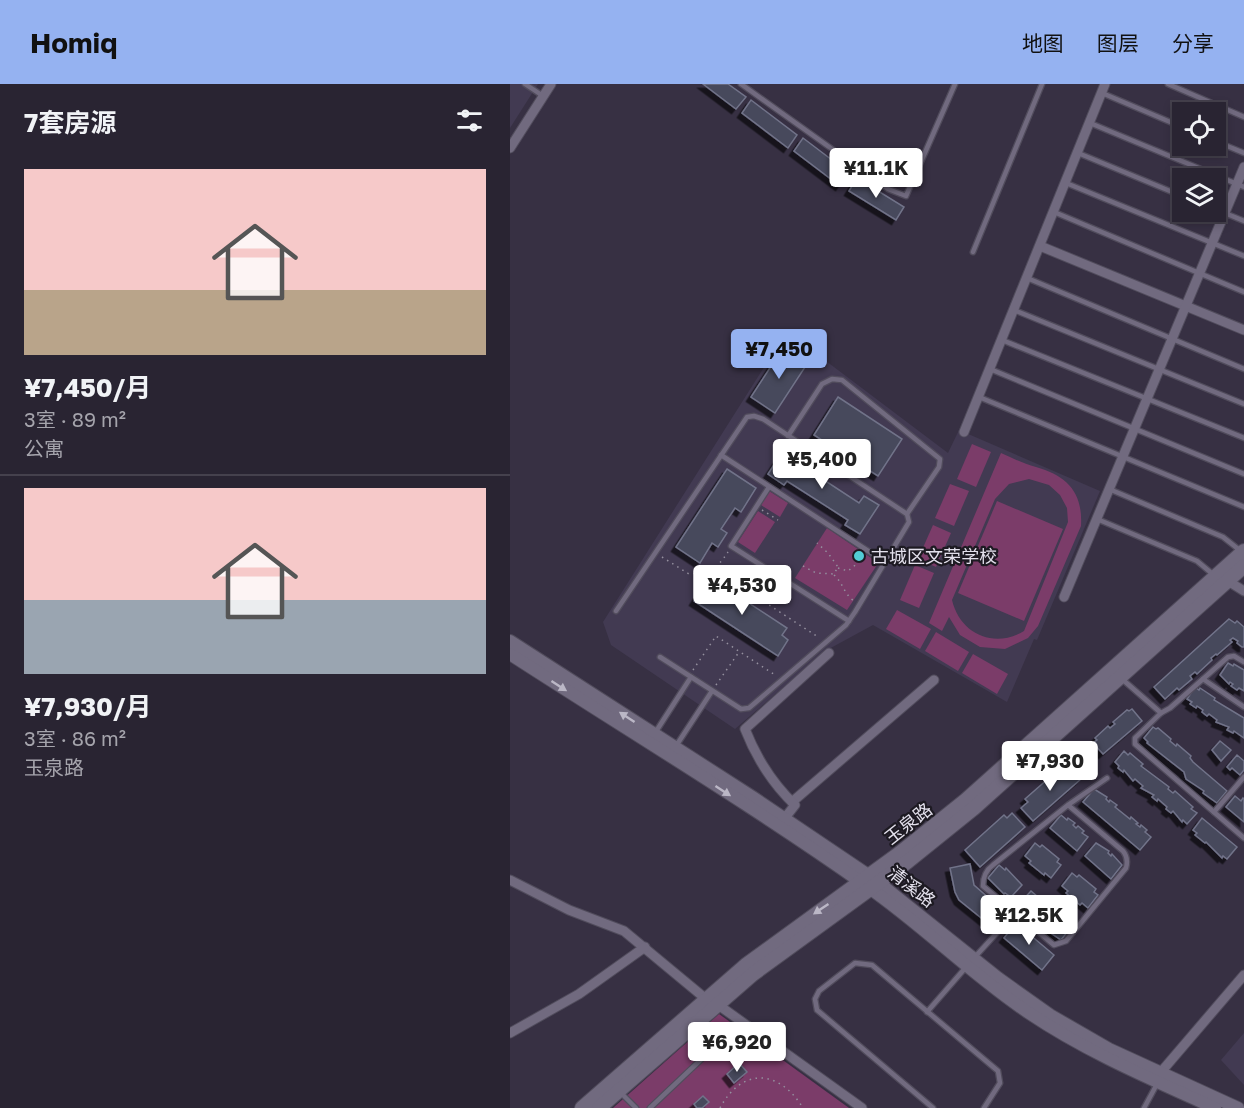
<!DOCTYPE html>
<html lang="zh">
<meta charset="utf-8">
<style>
body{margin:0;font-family:"Golos Text","Noto Sans SC",sans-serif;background:#35303e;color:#f1f3f6;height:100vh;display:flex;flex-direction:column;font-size:22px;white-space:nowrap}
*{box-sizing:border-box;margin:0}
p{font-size:20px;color:#a5a4ac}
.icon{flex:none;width:33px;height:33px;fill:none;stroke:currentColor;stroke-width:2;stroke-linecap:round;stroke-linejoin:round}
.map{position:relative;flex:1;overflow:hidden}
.drawer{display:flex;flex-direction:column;background:#292432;width:510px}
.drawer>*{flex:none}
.tools{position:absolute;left:662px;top:18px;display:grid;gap:12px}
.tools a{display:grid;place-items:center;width:54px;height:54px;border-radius:0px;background:#292432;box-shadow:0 3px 9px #0003,0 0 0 2px #45414d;font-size:30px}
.price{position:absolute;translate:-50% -51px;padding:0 14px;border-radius:6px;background:#fff;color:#222;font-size:20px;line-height:39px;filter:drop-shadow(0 2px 3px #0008)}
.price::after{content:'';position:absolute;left:50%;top:36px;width:18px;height:14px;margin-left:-9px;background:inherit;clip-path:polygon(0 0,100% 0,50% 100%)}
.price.active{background:#95b2f1;color:#111}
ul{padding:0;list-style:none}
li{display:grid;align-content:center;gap:12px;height:318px;padding:0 24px}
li+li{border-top:2px solid #45414d}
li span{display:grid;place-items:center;height:186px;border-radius:0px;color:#555}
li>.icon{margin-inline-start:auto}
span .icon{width:108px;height:108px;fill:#fffc;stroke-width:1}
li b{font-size:26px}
h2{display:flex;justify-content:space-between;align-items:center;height:72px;padding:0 24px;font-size:26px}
header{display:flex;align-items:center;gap:36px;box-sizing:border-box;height:84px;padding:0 30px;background:#95b2f1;color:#111}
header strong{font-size:28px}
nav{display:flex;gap:33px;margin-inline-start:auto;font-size:21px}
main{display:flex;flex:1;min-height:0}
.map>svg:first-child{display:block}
.built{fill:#423a52}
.green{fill:#7b3c69;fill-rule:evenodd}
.building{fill:#46485c;stroke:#717389;stroke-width:1.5;filter:url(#shadow)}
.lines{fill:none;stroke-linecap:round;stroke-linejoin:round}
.service-casing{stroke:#514c5c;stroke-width:7}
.minor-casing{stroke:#514c5c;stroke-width:11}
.tertiary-casing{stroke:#514c5c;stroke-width:14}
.secondary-casing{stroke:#514c5c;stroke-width:16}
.path{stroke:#95909f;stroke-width:1.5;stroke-dasharray:1.5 4.5;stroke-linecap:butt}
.service{stroke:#716a7f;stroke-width:4.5}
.minor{stroke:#716a7f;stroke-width:9}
.tertiary{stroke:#716a7f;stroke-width:12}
.secondary{stroke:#716a7f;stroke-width:14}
.oneway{fill:#bbb7c6}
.poi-dot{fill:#52ccd5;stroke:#1d1a22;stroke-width:2}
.labels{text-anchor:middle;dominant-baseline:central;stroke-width:4.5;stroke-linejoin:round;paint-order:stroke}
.poi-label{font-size:18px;fill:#e3e0ec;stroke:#1d1a22;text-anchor:start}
.street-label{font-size:18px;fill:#e3e0ec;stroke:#1d1a22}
</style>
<header>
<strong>Homiq</strong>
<nav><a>地图</a><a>图层</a><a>分享</a></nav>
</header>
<main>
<section class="drawer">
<h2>7套房源<svg class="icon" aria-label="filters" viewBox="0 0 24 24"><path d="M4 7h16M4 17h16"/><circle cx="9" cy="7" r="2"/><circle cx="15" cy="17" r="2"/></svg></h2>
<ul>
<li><span style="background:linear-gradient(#f6c9c9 65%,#b9a48a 0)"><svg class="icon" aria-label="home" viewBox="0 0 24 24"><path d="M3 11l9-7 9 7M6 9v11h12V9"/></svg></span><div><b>¥7,450/月</b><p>3室 · 89 m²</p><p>公寓</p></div></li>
<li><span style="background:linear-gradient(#f6c9c9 60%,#9aa5b1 0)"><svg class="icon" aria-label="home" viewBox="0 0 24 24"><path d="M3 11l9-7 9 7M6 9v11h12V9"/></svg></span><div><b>¥7,930/月</b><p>3室 · 86 m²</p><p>玉泉路</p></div></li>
</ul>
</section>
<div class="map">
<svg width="734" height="1024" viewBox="0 0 734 1024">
<defs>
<filter id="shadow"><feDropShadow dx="-4.5" dy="4.5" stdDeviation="0" flood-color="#0009"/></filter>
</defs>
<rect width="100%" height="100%" fill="#373043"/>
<g class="built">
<path d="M0 0H28L0 44Z"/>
<path d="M275 250 316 277 438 369 449 346 590 407 527 556 524 555 497 618 363 541 317 566 225 645 101 561 93 538Z"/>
<path d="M734 949V1001L711 976Z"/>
</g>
<g class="green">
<path d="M462 360 481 368 466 403 447 395Z"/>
<path d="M491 369C502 374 514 380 526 383 557 392 573 408 571 442L528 542 518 554 495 565 470 563 450 551 439 533 432 547 419 539ZM519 395 539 401 550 411 557 424 558 438 514 547C484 565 450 550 442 516L485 415 499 400Z"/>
<path d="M440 400 459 407 444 442 425 434Z"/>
<path d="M259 407 278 419 270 433 251 421Z"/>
<path d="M487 417 553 445 514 537 448 509Z"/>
<path d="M248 427 265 438 245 469 228 458Z"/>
<path d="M423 441 441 449 426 483 408 475Z"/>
<path d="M317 444 367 478V481L337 526 285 494Z"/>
<path d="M405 481 424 489 409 524 390 516Z"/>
<path d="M387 526 421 545 410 565 376 545Z"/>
<path d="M426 548 459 568 448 587 415 567Z"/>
<path d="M463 570 498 590 487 610 452 589Z"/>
<path d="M209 930 339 1024H103Z"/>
</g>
<g class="building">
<path d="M193 0H218L236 13 226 25Z"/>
<path d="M241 16 287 51 278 64 232 29Z"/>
<path d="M293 54 339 89 330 102 284 67Z"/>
<path d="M347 94 394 123 386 136 339 107Z"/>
<path d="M273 264 297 280 265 329 241 313Z"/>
<path d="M328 313 392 355 368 392 304 351Z"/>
<path d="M277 361 293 372 288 379 349 419 354 412 369 421 350 450 335 441 338 436 277 397 274 401 258 390Z"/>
<path d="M217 385 246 404 231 428 225 424 211 445 217 449 208 463 202 459 190 479 166 463Z"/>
<path d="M199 493 277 544 272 551 278 556 268 572 184 517Z"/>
<path d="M719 535 725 539 727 537 734 543V563H732L727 559 728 557 723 554 720 556 722 558 707 571 706 570 701 574 702 576 687 590 685 588 680 592 682 595 669 606 667 604 655 615 644 603Z"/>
<path d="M718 579 723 582 724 580 734 586V607L729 604 727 606 721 602 723 600 720 598 719 600 710 591Z"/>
<path d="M685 603 689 606 690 604 705 614 704 616 734 634V654L724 647 723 649 717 646 719 643 706 638 707 636 699 630 697 632 692 628 693 626 687 622 686 624 680 620 682 618 677 615Z"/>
<path d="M622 625 632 637 593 670 583 659 587 656 585 654 598 642 600 644 605 640 603 638 617 626 619 627Z"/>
<path d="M643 643 646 645 648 644 661 655 660 657 666 662 667 660 681 672 680 674 683 678 717 707 707 719 693 709 694 707 676 695 674 688 637 659 638 658 634 654Z"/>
<path d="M710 657 721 666 711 677 702 666Z"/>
<path d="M614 667 618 671 620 669 633 680 631 682 659 703 658 705 663 709 665 707 683 723 681 725 687 729 677 740 673 736 672 738 663 727 661 729 656 725 657 723 648 715 647 717 642 713 644 711 631 704 633 702 625 695 623 697 614 686 613 688 608 684 609 682 605 678Z"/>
<path d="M727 671 734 677V686L730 691 722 684 720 686 717 683Z"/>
<path d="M556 679 571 695 523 737 511 724 518 718 515 715Z"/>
<path d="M584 705 597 713 596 715 599 718 600 716 607 721 605 723 620 735 621 733 628 739 626 740 630 743 631 741 637 746 635 748 641 753 630 766 573 718Z"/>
<path d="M725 712 731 717 733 714 734 715V738L716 723Z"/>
<path d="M502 729 515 743 470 783 455 766 494 731 497 734Z"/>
<path d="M551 731 557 736 558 734 565 739 563 741 566 744 568 742 574 747 572 749 578 753 567 767 540 744Z"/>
<path d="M692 734 727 763 717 775 713 772 712 774 696 758 695 759 685 751 687 749 683 746Z"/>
<path d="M525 759 530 763 532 761 549 775 547 778 551 781 541 794 535 789 534 791 519 779 521 777 515 772Z"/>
<path d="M586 759 599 767 598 769 601 772 602 770 612 781 601 795 575 772Z"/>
<path d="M460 780 464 801 488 822 475 837 449 816 445 808 440 784Z"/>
<path d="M489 781 495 786 496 784 512 801 501 813 495 809 494 810 478 794Z"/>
<path d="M562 789 567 793 569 791 586 805 584 808 588 811 578 824 572 819 570 821 556 809 558 807 552 802Z"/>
<path d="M521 807 562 842 551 856 535 845 536 843 514 828 516 826 509 820Z"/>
<path d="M506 839 544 871 532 886 494 854Z"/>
<path d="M229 979 237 988 224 999 217 990Z"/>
<path d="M193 1012 199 1018 192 1024H187L184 1020Z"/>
</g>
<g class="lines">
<g class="service-casing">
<g id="service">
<path d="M15 0 33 12"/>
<path d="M231 0 378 105 396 112 445 0"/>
<path d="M658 0 734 33"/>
<path d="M592 9 672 43"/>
<path d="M580 39 734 103"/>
<path d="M705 57 734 69"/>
<path d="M568 69 672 112"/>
<path d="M556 99 734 172"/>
<path d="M705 125 734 137"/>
<path d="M544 128 734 208"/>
<path d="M463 168 532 0"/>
<path d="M517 194 734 285"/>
<path d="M504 226 734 320"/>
<path d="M492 256 734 354"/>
<path d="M480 285 734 390"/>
<path d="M469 313 734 423"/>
<path d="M278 352 312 300 322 295 332 296 430 375 429 383 397 430"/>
<path d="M211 371 375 478"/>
<path d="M259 403 221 462 339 537"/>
<path d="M599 405 713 453 732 468"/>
<path d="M587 435 687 477 705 492"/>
<path d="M106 527 237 333 244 332 253 335 397 430 399 438 345 528 336 541 239 624 231 625 150 573"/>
<path d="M734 578 724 572 718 573 660 624 651 629 625 654V660L734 754"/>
<path d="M612 595 651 629"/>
<path d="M693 595 734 623"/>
<path d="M145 649 181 593"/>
<path d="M166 662 202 607"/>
<path d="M558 721 613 767C617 772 618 777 616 784L556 857 544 861 473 802C473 793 476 786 483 781L558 721 597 694"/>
<path d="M704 728 734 693"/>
<path d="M464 874 505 829"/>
<path d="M417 928 457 882"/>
<path d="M111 1009 126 1024"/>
<path d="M140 1024 200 967V961L184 944"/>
<path d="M423 1024 307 926 305 915 309 907 345 879 362 881 488 987 490 999 474 1024"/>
<path d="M634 1024 647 1000"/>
</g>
</g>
<g class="minor-casing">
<g id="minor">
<path d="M0 64 41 0"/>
<path d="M530 162 734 246"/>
<path d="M454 348 595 0"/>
<path d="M718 497 734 507"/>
<path d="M554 513 734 83"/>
<path d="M282 718 424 596"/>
<path d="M274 735 285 721C264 701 246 673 235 645L319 569"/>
<path d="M0 796 59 826 114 847 196 915"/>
<path d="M207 920 352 1024"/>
<path d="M0 949 69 910 135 863"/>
<path d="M651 988 734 891"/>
</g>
</g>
<g class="tertiary-casing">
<g id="tertiary">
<path d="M0 557 244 714 364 795 488 894 540 931 599 965 728 1024"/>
<path d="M0 570C119 647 242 721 358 803 414 842 462 891 519 929 577 968 641 995 705 1024"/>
</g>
</g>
<g class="secondary-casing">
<g id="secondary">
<path d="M72 1024 236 881 390 769 456 716 734 467"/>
<path d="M89 1024 243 890 397 778 464 724 734 482"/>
</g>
</g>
<g class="path">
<path d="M252 426 268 436"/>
<path d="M152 473 179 490C200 488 206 486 218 468"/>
<path d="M293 482 306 489 324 490 328 483 318 469 307 459"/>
<path d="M328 484 338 487 354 474"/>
<path d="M204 485 308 553"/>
<path d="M324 491C333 499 334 510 344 517"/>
<path d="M247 512 258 495"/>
<path d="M183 586 206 552 265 591"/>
<path d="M206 601 229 568"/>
<path d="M210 1024C232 983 269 985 293 1024"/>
</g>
<use href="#service" class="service"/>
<use href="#minor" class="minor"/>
<use href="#tertiary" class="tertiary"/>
<use href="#secondary" class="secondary"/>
</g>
<defs><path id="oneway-solid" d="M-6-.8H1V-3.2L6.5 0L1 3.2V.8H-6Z" transform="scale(1.5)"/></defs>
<g class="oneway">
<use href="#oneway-solid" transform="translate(49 602) rotate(33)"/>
<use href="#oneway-solid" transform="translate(117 633) rotate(-147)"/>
<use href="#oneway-solid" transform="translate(213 707) rotate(33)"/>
<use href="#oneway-solid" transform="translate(311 825) rotate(146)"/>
</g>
<circle class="poi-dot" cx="349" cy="472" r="6"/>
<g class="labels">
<g class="poi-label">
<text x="361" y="472">古城区文荣学校</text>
</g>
<g class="street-label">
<text transform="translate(398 739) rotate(-38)">玉泉路</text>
<text transform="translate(402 802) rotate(38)">清溪路</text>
</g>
</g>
</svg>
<div class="tools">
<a><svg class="icon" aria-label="locate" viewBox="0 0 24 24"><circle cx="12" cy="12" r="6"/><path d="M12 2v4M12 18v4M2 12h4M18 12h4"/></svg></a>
<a><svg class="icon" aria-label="layers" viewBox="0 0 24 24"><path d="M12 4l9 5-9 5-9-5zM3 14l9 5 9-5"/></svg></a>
</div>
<b class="price" style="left:366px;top:115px">¥11.1K</b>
<b class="price active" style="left:269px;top:296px">¥7,450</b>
<b class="price" style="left:312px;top:406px">¥5,400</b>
<b class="price" style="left:232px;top:532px">¥4,530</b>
<b class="price" style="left:540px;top:708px">¥7,930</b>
<b class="price" style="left:519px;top:862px">¥12.5K</b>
<b class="price" style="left:227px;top:989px">¥6,920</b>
</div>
</main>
